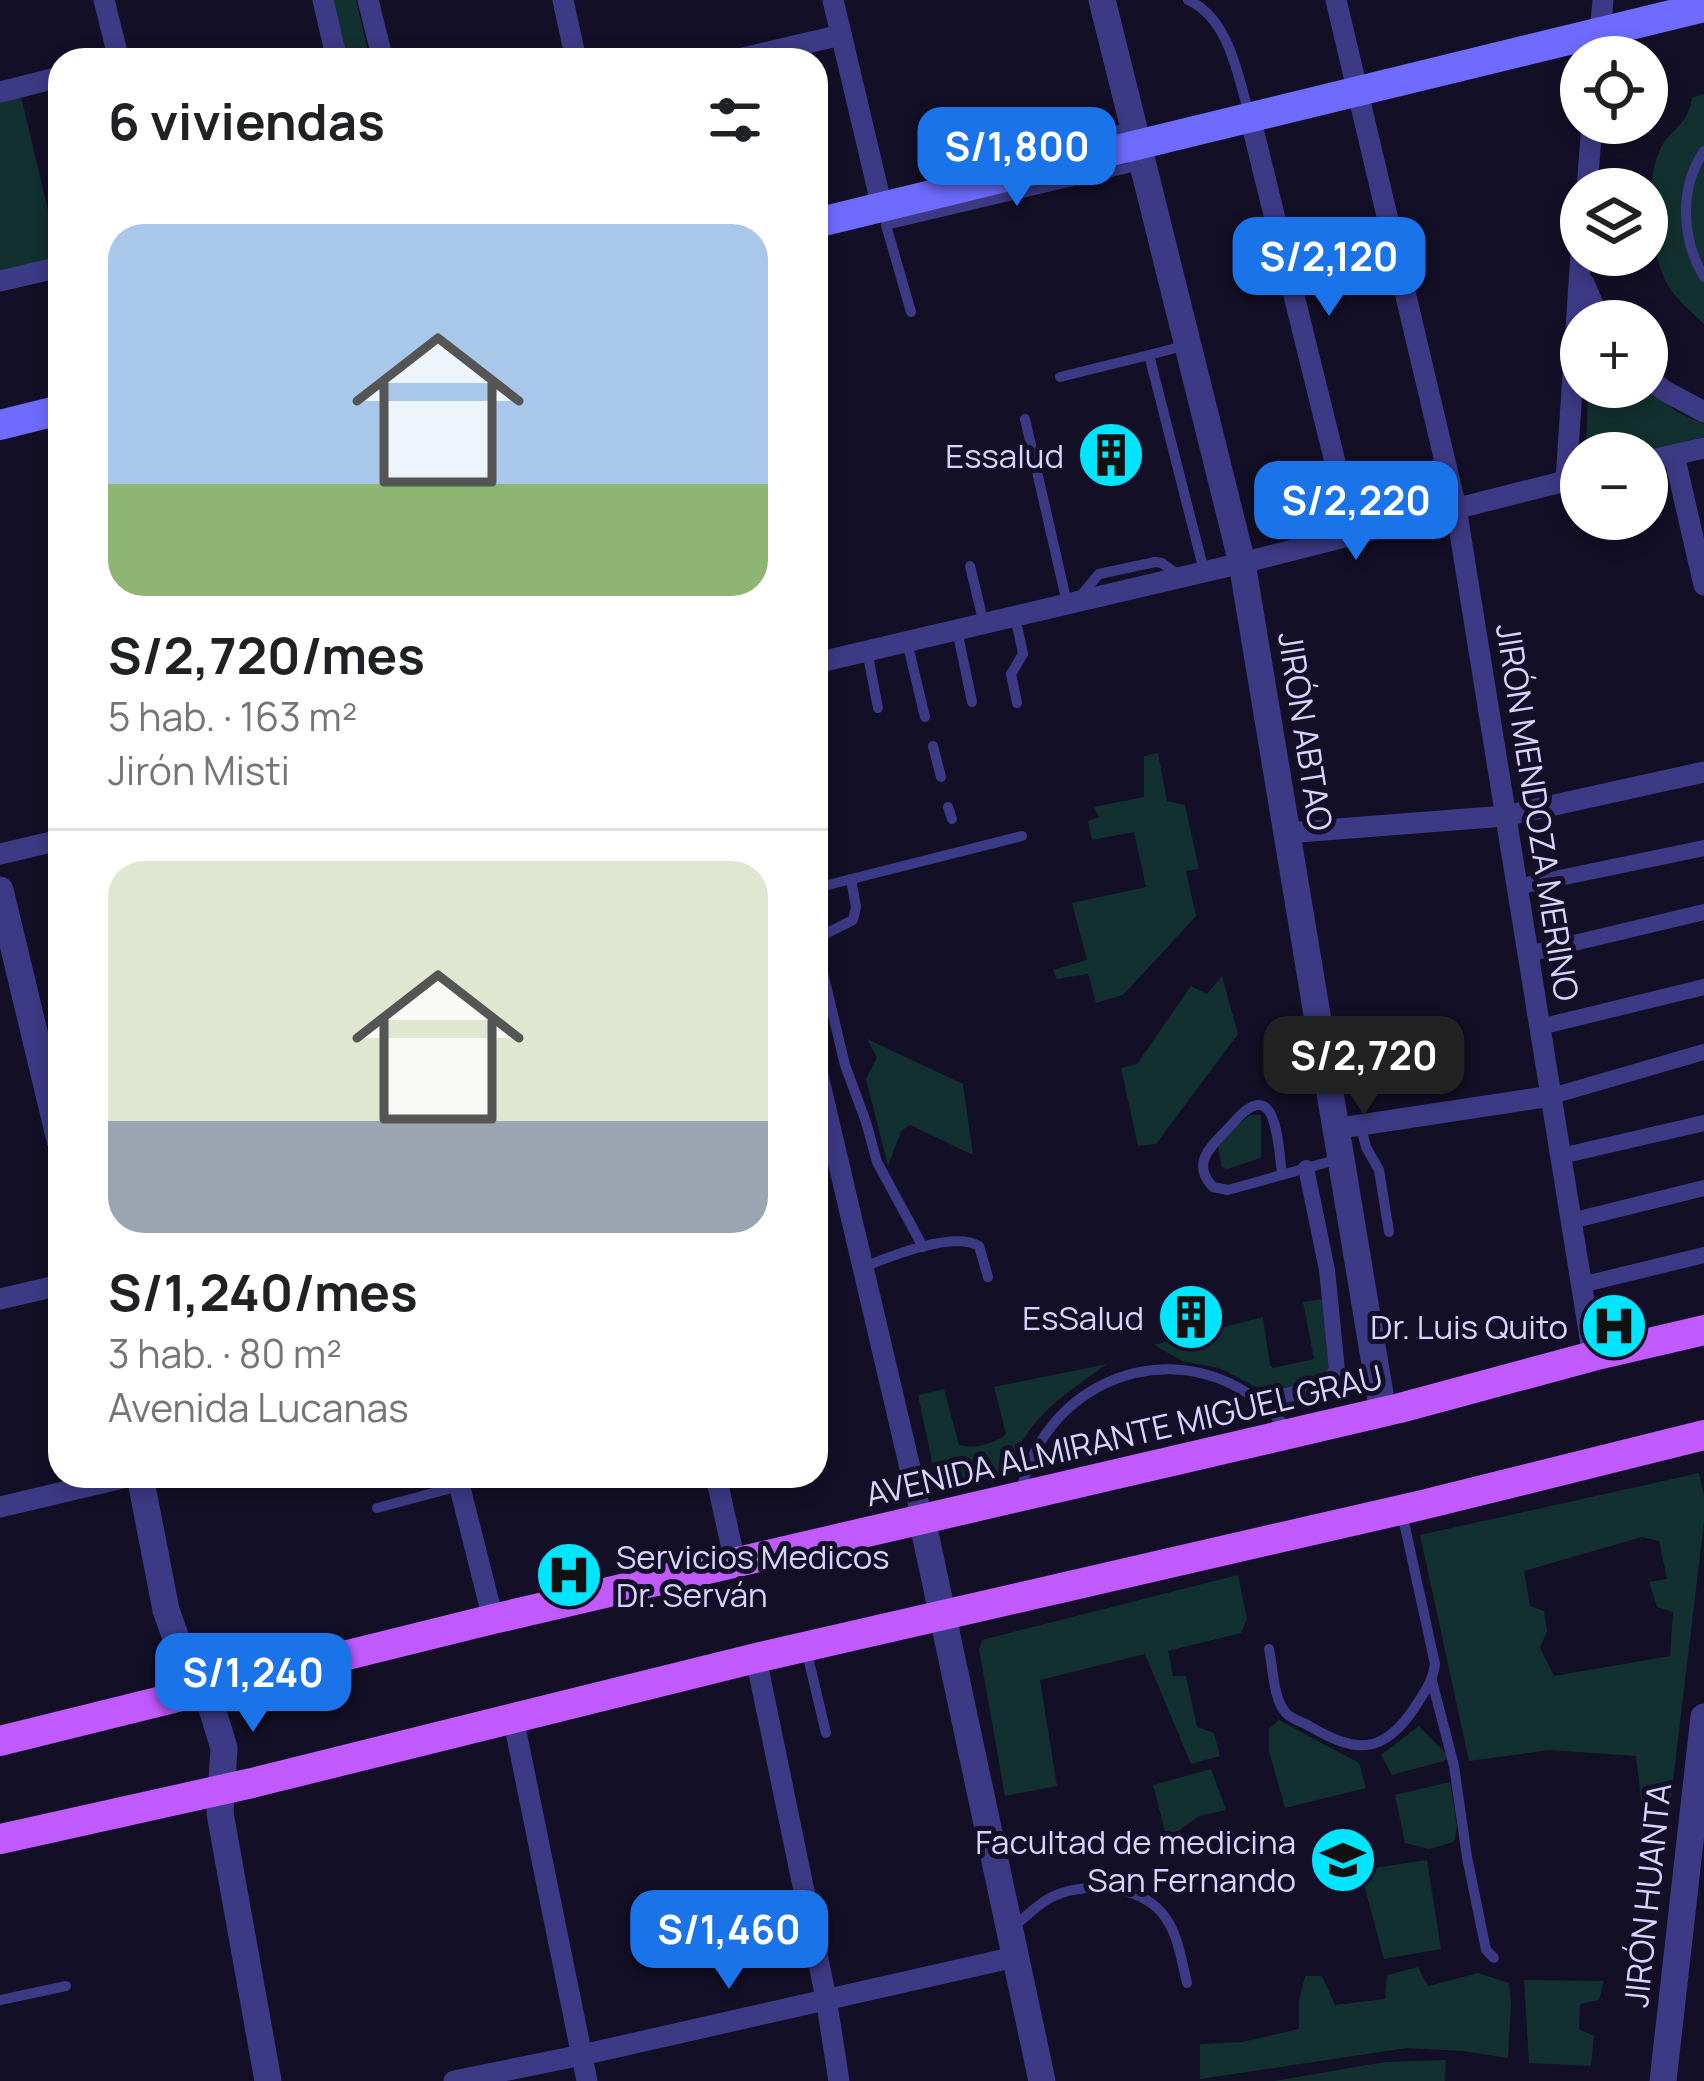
<!DOCTYPE html>
<html lang="es">
<meta charset="utf-8">
<style>
body{margin:0;font-family:Manrope,sans-serif;background:#f2f2f2;color:#202124;height:100vh;display:flex;flex-direction:column;font-size:45px;white-space:nowrap}
*{box-sizing:border-box;margin:0}
p{font-size:39px;color:#757577}
.icon{flex:none;width:66px;height:66px;fill:none;stroke:currentColor;stroke-width:2;stroke-linecap:round;stroke-linejoin:round}
.map{position:relative;flex:1;overflow:hidden}
.side{position:absolute;left:48px;top:48px;width:780px;height:1440px;display:flex;flex-direction:column;background:#fff;border-radius:36px;box-shadow:0 6px 18px #0003}
.side>*{flex:none}
.tools{position:absolute;left:1560px;top:36px;display:grid;gap:24px}
.tools a{display:grid;place-items:center;width:108px;height:108px;border-radius:50%;background:#fff;box-shadow:0 6px 18px #0003;font-size:60px}
.price{position:absolute;translate:-50% -102px;padding:0 27px;border-radius:24px;background:#1a73e8;color:#fff;font-size:39px;line-height:78px;filter:drop-shadow(0 3px 6px #0008)}
.price::after{content:'';position:absolute;left:50%;top:72px;width:36px;height:27px;margin-left:-18px;background:inherit;clip-path:polygon(0 0,100% 0,50% 100%)}
.price.current{background:#222;color:#fff}
ul{padding:0;list-style:none}
li{display:grid;align-content:center;gap:24px;height:636px;padding:0 60px}
li+li{border-top:3px solid #e0e0e0}
li span{display:grid;place-items:center;height:372px;border-radius:36px;color:#555}
li>.icon{margin-inline-start:auto}
span .icon{width:216px;height:216px;fill:#fffc;stroke-width:1}
li b{font-size:51px}
h2{display:flex;justify-content:space-between;align-items:center;height:144px;padding:0 60px;font-size:51px}
.map>svg:first-child{display:block}
.green{fill:#12302f;fill-rule:evenodd}
.lines{fill:none;stroke-linecap:round;stroke-linejoin:round}
.service{stroke:#3d3a85;stroke-width:10}
.pedestrian{stroke:#3d3a85;stroke-width:16}
.minor{stroke:#3d3a85;stroke-width:21}
.tertiary{stroke:#3d3a85;stroke-width:27}
.secondary{stroke:#6f6bff;stroke-width:30}
.primary{stroke:#c25bff;stroke-width:30}
.labels{text-anchor:middle;dominant-baseline:central;stroke-width:10;stroke-linejoin:round;paint-order:stroke}
.poi-label{font-size:33px;fill:#d9d4ff;stroke:#130f26;text-anchor:end}
.street-label{font-size:33px;fill:#d9d4ff;stroke:#130f26}
</style>
<div class="map">
<svg width="1704" height="2081" viewBox="0 0 1704 2081">
<rect width="100%" height="100%" fill="#130f26"/>
<g class="green">
<path d="M333 0H356L370 60H347Z"/>
<path d="M19 88 60 261 0 281V92Z"/>
<path d="M1704 94V324C1693 313 1679 302 1671 290 1649 258 1644 188 1659 152 1668 129 1688 128 1692 97Z"/>
<path d="M1588 387H1645L1677 412 1704 424V437L1637 453H1586Z"/>
<path d="M1158 753 1167 801 1185 805 1199 869 1186 871 1196 916 1123 995 1096 1003 1088 974 1057 979 1053 970 1087 960 1072 903 1146 887 1134 832 1092 840 1088 821 1099 817 1094 807 1144 797V756Z"/>
<path d="M1222 976 1238 1034 1156 1144 1138 1146 1121 1068 1137 1064 1191 986 1207 994Z"/>
<path d="M867 1039 963 1084 973 1155 910 1125 901 1131 888 1166 866 1079 877 1058Z"/>
<path d="M1250 1115H1261V1158L1227 1169 1222 1167 1218 1147 1228 1133Z"/>
<path d="M1322 1299 1331 1367 1317 1382 1264 1391 1219 1368 1182 1361 1154 1345 1263 1317 1270 1365 1273 1368 1314 1359 1303 1302Z"/>
<path d="M1107 1364C1059 1398 1030 1416 1006 1473L938 1490 918 1395 944 1389 959 1445C973 1449 995 1444 1006 1434L994 1387Z"/>
<path d="M1699 1473 1704 1496V1522L1671 1798 1641 1799 1636 1756 1550 1750 1469 1761 1420 1535ZM1642 1537 1659 1541 1667 1579 1649 1582 1657 1607 1673 1612 1670 1656 1554 1676 1540 1648 1547 1631 1544 1611 1530 1606 1524 1571Z"/>
<path d="M1238 1575 1247 1619 1241 1633 1168 1651 1173 1676H1186L1197 1727 1214 1733 1220 1756 1191 1764 1145 1654 1040 1680 1057 1786 1005 1796 979 1649 982 1640Z"/>
<path d="M1279 1720 1359 1763 1366 1788 1285 1808 1269 1751V1729Z"/>
<path d="M1419 1726 1451 1759 1392 1775 1381 1755Z"/>
<path d="M1211 1769 1226 1810 1199 1816 1167 1839 1153 1785Z"/>
<path d="M1450 1782 1457 1826 1454 1842 1429 1849 1405 1843 1395 1795Z"/>
<path d="M1427 1860 1441 1949 1384 1959 1360 1870Z"/>
<path d="M1418 1967 1428 1986 1478 1973 1509 1983 1511 2004 1508 2058 1463 2051 1407 2048 1200 2079V2044L1242 2042 1299 2029V2001L1305 1976H1322L1335 2005 1385 1999 1387 1975Z"/>
<path d="M1524 1980 1604 1981 1599 2000 1580 2004 1579 2029 1594 2036 1591 2066 1529 2063Z"/>
<path d="M1446 2060 1445 2081H1274L1385 2062Z"/>
</g>
<g class="lines">
<g class="service">
<path d="M1188 0C1229 18 1238 76 1249 114"/>
<path d="M1010 136 1074 139 1129 128"/>
<path d="M1704 151C1679 188 1681 238 1704 277"/>
<path d="M911 312 886 225 1141 165"/>
<path d="M1149 355 1187 345"/>
<path d="M1060 377 1149 355 1204 571"/>
<path d="M1025 419 1067 603"/>
<path d="M970 566 984 624"/>
<path d="M1078 599 1099 574 1155 562 1162 563 1180 576"/>
<path d="M1015 616 1023 654 1011 674 1017 703"/>
<path d="M957 630 972 702"/>
<path d="M907 642 925 717"/>
<path d="M867 651 878 708"/>
<path d="M816 716 818 720"/>
<path d="M933 746 941 777"/>
<path d="M948 807 952 819"/>
<path d="M851 879 856 907 853 920 821 936 817 948 845 1065 866 1122 877 1162 923 1247"/>
<path d="M816 888 1022 836"/>
<path d="M1360 1124 1366 1147 1379 1170 1389 1232"/>
<path d="M1282 1174C1278 1145 1277 1072 1234 1122 1225 1133 1208 1146 1204 1160 1201 1172 1206 1179 1213 1187L1228 1190 1339 1159"/>
<path d="M864 1267C891 1256 953 1231 979 1246L988 1277"/>
<path d="M1021 1491C1042 1393 1149 1338 1239 1388 1259 1399 1274 1414 1289 1430"/>
<path d="M377 1508 459 1486"/>
<path d="M806 1649 826 1733"/>
<path d="M1269 1649C1273 1667 1273 1699 1286 1713 1293 1720 1303 1722 1311 1727 1357 1754 1384 1754 1415 1707 1424 1693 1433 1681 1435 1664L1402 1513"/>
<path d="M1432 1681 1454 1766 1467 1857 1486 1950 1494 1958"/>
<path d="M1012 1928C1023 1919 1035 1907 1048 1899 1080 1881 1137 1884 1162 1913 1178 1932 1181 1959 1187 1983"/>
<path d="M0 2000 66 1986"/>
</g>
<g class="pedestrian">
<path d="M1516 887 1704 848"/>
<path d="M1528 954 1704 912"/>
<path d="M1540 1027 1704 987"/>
<path d="M1552 1096 1704 1052"/>
<path d="M1561 1156 1704 1123"/>
<path d="M1571 1221 1704 1188"/>
<path d="M1581 1285 1704 1255"/>
<path d="M1260 1401C1285 1395 1324 1394 1337 1370L1327 1270 1306 1168"/>
</g>
<g class="minor">
<path d="M104 0 119 60"/>
<path d="M323 0 337 60"/>
<path d="M368 0 383 60"/>
<path d="M563 0 576 60"/>
<path d="M833 0 882 207"/>
<path d="M1336 0 1456 508 1593 1356"/>
<path d="M1598 57 1603 0"/>
<path d="M735 60 841 35"/>
<path d="M0 92 60 77"/>
<path d="M1250 117 1353 535"/>
<path d="M1587 189 1592 123"/>
<path d="M0 281 60 267"/>
<path d="M1584 283 1600 321"/>
<path d="M1647 377 1665 391 1704 412"/>
<path d="M1674 455 1704 585"/>
<path d="M1647 461 1704 448"/>
<path d="M1566 480 1581 253"/>
<path d="M816 663 1242 563 1581 477"/>
<path d="M1286 833 1505 816 1704 772"/>
<path d="M0 854 60 840"/>
<path d="M816 1067 922 1519"/>
<path d="M1334 1129 1552 1096"/>
<path d="M0 1299 60 1285"/>
<path d="M457 1476 493 1619"/>
<path d="M716 1476 735 1562"/>
<path d="M0 1507 131 1476"/>
<path d="M756 1658 826 1998 839 2081"/>
<path d="M513 1717 587 2081"/>
<path d="M454 2081 582 2055 1015 1957"/>
</g>
<g class="tertiary">
<path d="M1102 0 1242 563 1383 1412"/>
<path d="M0 890 60 1140"/>
<path d="M140 1476 166 1610 186 1666 207 1692 224 1748 220 1813 268 2081"/>
<path d="M922 1519 1042 2081"/>
<path d="M1663 2081 1704 1717"/>
</g>
<g class="secondary">
<path d="M816 223 1704 7"/>
<path d="M0 425 60 410"/>
</g>
<g class="primary">
<path d="M0 1741 493 1619 1400 1408 1593 1356 1704 1330"/>
<path d="M0 1839 252 1783 756 1658 1422 1505 1704 1435"/>
</g>
</g>
<defs>
<g id="building-disc" transform="scale(3.45)"><circle r="9.5" fill="#00e5ff" stroke="#130f26"/><path d="M-4-6H4V6H1V3H-1V6H-4ZM-2.5-4.3h1.7v1.8h-1.7ZM.8-4.3h1.7v1.8H.8ZM-2.5-1h1.7V.8h-1.7ZM.8-1h1.7V.8H.8Z" fill="#111"/></g>
<g id="hospital-disc" transform="scale(3.45)"><circle r="9.5" fill="#00e5ff" stroke="#130f26"/><path d="M-5-5h3v3.5h4V-5h3V5h-3V1.5h-4V5h-3Z" fill="#111"/></g>
<g id="university-disc" transform="scale(3.45)"><circle r="9.5" fill="#00e5ff" stroke="#130f26"/><path d="M0-5L7-2L0 1L-7-2ZM-4 1L0 2.5L4 1V4Q0 6-4 4Z" fill="#111"/></g>
</defs>
<g fill-rule="evenodd">
<use href="#building-disc" x="1111" y="455"/>
<use href="#building-disc" x="1191" y="1317"/>
<use href="#hospital-disc" x="1614" y="1326"/>
<use href="#hospital-disc" x="569" y="1575"/>
<use href="#university-disc" x="1343" y="1860"/>
</g>
<g class="labels">
<g class="poi-label">
<text x="1064" y="455">Essalud</text>
<text x="1144" y="1317">EsSalud</text>
<text x="1568" y="1326">Dr. Luis Quito</text>
<text x="616" y="1556" text-anchor="start">Servicios Medicos<tspan x="616" dy="38">Dr. Serván</tspan></text>
<text x="1296" y="1841">Facultad de medicina<tspan x="1296" dy="38">San Fernando</tspan></text>
</g>
<g class="street-label">
<text transform="translate(1306 731) rotate(81)">JIRÓN ABTAO</text>
<text transform="translate(1538 812) rotate(81)">JIRÓN MENDOZA MERINO</text>
<text transform="translate(1124 1435) rotate(-13)">AVENIDA ALMIRANTE MIGUEL GRAU</text>
<text transform="translate(1647 1895) rotate(-84)">JIRÓN HUANTA</text>
</g>
</g>
</svg>
<div class="tools">
<a><svg class="icon" aria-label="locate" viewBox="0 0 24 24"><circle cx="12" cy="12" r="6"/><path d="M12 2v4M12 18v4M2 12h4M18 12h4"/></svg></a>
<a><svg class="icon" aria-label="layers" viewBox="0 0 24 24"><path d="M12 4l9 5-9 5-9-5zM3 14l9 5 9-5"/></svg></a>
<a>+</a>
<a>−</a>
</div>
<b class="price" style="left:1017px;top:209px">S/1,800</b>
<b class="price" style="left:1329px;top:319px">S/2,120</b>
<b class="price" style="left:1356px;top:563px">S/2,220</b>
<b class="price current" style="left:1364px;top:1118px">S/2,720</b>
<b class="price" style="left:253px;top:1735px">S/1,240</b>
<b class="price" style="left:729px;top:1992px">S/1,460</b>
<section class="side">
<h2>6 viviendas<svg class="icon" aria-label="filters" viewBox="0 0 24 24"><path d="M4 7h16M4 17h16"/><circle cx="9" cy="7" r="2"/><circle cx="15" cy="17" r="2"/></svg></h2>
<ul>
<li><span style="background:linear-gradient(#a9c7e8 70%,#8fb573 0)"><svg class="icon" aria-label="home" viewBox="0 0 24 24"><path d="M3 11l9-7 9 7M6 9v11h12V9"/></svg></span><div><b>S/2,720/mes</b><p>5 hab. · 163 m²</p><p>Jirón Misti</p></div></li>
<li><span style="background:linear-gradient(#dfe7d0 70%,#9aa5b1 0)"><svg class="icon" aria-label="home" viewBox="0 0 24 24"><path d="M3 11l9-7 9 7M6 9v11h12V9"/></svg></span><div><b>S/1,240/mes</b><p>3 hab. · 80 m²</p><p>Avenida Lucanas</p></div></li>
</ul>
</section>
</div>
